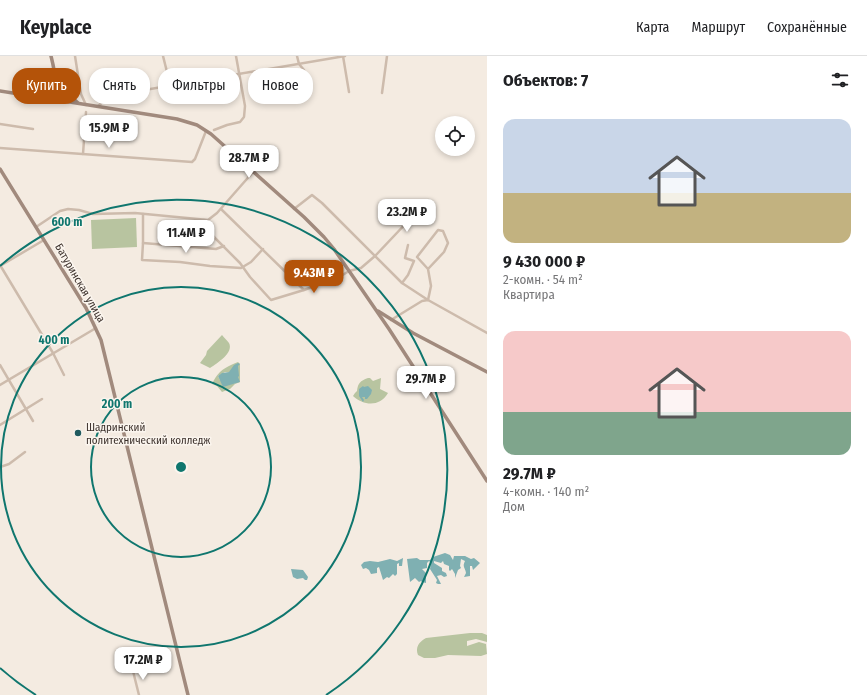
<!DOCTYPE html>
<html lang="ru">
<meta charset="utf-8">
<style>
body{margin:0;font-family:"Fira Sans Condensed",sans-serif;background:#f6f6f6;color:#202124;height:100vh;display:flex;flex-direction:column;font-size:15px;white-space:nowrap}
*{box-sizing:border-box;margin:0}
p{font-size:13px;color:#757577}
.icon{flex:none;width:22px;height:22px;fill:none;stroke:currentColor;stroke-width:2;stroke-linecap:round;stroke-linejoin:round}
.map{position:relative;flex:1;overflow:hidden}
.panel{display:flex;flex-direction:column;background:#fff;width:380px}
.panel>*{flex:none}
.banner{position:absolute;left:12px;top:12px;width:380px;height:36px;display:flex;gap:8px}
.controls{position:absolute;left:435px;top:60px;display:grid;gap:8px}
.controls a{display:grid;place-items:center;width:40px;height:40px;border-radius:50%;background:#fff;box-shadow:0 2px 6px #0003;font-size:20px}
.price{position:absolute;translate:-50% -34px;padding:0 9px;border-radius:8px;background:#fff;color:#222;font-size:13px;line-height:26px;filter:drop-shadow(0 1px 2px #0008)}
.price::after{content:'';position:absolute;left:50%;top:24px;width:12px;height:9px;margin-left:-6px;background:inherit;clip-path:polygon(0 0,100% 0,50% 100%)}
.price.active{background:#b45309;color:#fff}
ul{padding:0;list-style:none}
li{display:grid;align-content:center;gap:8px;height:212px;padding:0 16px}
li span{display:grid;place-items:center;height:124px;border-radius:12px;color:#555}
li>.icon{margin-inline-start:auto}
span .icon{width:72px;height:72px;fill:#fffc;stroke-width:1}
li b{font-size:17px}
h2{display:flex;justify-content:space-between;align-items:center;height:48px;padding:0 16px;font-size:17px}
.pill{padding:0 14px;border-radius:16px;background:#fff;box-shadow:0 2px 6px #0003;font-size:14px;line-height:36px}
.pill.active{background:#b45309;color:#fff}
header{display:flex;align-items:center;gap:24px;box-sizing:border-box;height:56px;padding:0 20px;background:#fff;border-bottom:1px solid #e0e0e0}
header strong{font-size:19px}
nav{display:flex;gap:22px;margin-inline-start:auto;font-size:14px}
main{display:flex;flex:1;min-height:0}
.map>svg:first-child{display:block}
.green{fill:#b8c4a0;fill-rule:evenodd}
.water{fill:#7fb0b2}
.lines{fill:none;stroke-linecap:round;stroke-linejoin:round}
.street{stroke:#cdbbac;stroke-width:2.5}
.secondary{stroke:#a18a7d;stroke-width:3.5}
.ring{fill:none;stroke:#0f766e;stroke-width:2}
.poi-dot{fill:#1f5a5e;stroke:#fbf5ee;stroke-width:1.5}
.labels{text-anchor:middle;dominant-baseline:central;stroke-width:3;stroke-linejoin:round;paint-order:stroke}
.street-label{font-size:11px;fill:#3b302b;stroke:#fbf5ee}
.poi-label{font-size:11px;fill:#3b302b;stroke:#fbf5ee;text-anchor:start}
.centre{fill:#0f766e;stroke:#fbf5ee;stroke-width:2}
.ring-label{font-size:12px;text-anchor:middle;font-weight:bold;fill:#0f766e;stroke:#fbf5ee;stroke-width:3;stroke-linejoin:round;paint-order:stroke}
</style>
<header>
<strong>Keyplace</strong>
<nav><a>Карта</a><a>Маршрут</a><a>Сохранённые</a></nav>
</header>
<main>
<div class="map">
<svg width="487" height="639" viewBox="0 0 487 639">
<rect width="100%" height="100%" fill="#f4ebe1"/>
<g class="green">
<path d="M136 162 137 191 92 193 91 164Z"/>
<path d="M222 279C224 282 227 284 229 287 234 297 217 307 210 312L200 307 206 299 207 295Z"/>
<path d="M238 306 240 308V326L235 328 230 333 222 336 217 330 212 328C219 314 224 312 238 306ZM225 316H229L236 327 226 329 220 324 218 320Z"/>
<path d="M368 322H370L373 325 381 322 380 333 388 337C380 351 364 350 353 340L355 337 357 335C358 327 360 325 368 322Z"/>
<path d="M470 577H482L487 579V586L476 583 467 585V590L479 586 486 588 487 598 481 600 448 599 435 602H424L418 599C415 591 419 586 426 582Z"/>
</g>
<g class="water">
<path d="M238 307 240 308 238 310 239 320 238 321 240 326 223 331 218 320 222 317 229 316 234 309Z"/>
<path d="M363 330 364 331 368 330 372 334 371 338 367 343H365V341H362L364 344 363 346 359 340V333Z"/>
<path d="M445 497 450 499 453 504 454 500H465L471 503 474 502 480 507 473 514 472 510H470V520L464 521 466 517C465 511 462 511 465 505L461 503 460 510 461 512 458 514 455 522V518L452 513 450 515 449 514V510L444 508 443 505 441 507 434 505V507L442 512V515L446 517 447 520 444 521 441 519 437 520 441 528H438L436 527 437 524 430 513 431 507 429 505 427 507V512L422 513 427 518 425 521H426V527L422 526 421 525 419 526 415 522 410 526 407 503 417 502 420 504H430L433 501Z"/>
<path d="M403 502 402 510H399V507L397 508V518L395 520 393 518 389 522 387 521 383 524 379 511 377 512V517L371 518 369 514 366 512 363 513 361 509 364 506 370 505 378 506 390 503 397 505Z"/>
<path d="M291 513 303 514 308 521 307 524H305L303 522 297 523 293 521Z"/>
</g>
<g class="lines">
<g class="street">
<path d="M75 0 81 38 86 49"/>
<path d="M163 0 170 28"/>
<path d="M297 0 299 8 304 14 307 37"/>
<path d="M343 0 349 36"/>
<path d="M382 37 387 0"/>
<path d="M98 50 108 42 121 38 345 0"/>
<path d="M0 68 33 73"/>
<path d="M214 74 227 69 240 66 244 61 245 50 236 0"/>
<path d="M0 92 192 106 195 103 206 75"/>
<path d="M83 98 86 56"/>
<path d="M221 153 304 234"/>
<path d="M294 153 312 139 322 147 402 227 428 244 431 230 428 213 417 201 438 174 443 175 448 187 444 196 428 213"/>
<path d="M143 158V187L142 204 180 206 210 210 241 212 251 206 263 193"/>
<path d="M204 164 205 170 207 174 240 207 250 221 271 244 304 234 341 220 349 215 361 212 375 200 428 144"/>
<path d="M36 171 60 155 68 153 79 154 93 158 135 157 208 164 217 157 253 116"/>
<path d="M143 187 216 193 224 190"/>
<path d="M0 209 53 297 64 319"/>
<path d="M0 210 44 184"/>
<path d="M402 227 408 219 414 205 405 202 408 189"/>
<path d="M391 264 422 245 428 244 487 277"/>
<path d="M0 309 33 365"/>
<path d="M0 329 96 272"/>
<path d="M0 369 42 343"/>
<path d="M0 411 9 408 25 396"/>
<path d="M133 615 139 639"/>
</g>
<g class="secondary">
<path d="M56 19 64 34 78 47"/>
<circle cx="59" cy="38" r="6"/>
<path d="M0 35 177 63 197 69 211 78 304 161 324 181 334 193 389 273 487 425"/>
<path d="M44 41C61 38 54 12 51 0"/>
<path d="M0 113 86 252 101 284 188 639"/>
<path d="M378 255 413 277 487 316"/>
</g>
</g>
<g class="ring">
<circle cx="181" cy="411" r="90"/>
<circle cx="181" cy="411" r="180"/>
<path d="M36 639A270 270 0 0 1 0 612M0 210A270 270 0 1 1 326 639"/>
</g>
<circle class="poi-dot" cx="78" cy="377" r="4"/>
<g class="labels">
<g class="street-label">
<text transform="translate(80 227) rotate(60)">Батуринская улица</text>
</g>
<g class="poi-label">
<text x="86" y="371">Шадринский<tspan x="86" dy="13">политехнический колледж</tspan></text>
</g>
</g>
<circle cx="181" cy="411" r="6" class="centre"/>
<g class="ring-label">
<text x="67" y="170">600 m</text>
<text x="54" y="288">400 m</text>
<text x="117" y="352">200 m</text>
</g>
</svg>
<div class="controls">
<a><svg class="icon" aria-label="locate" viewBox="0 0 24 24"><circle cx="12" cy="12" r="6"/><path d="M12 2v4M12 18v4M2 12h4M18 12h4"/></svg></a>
</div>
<b class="price" style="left:109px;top:93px">15.9M ₽</b>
<b class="price" style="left:249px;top:123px">28.7M ₽</b>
<b class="price" style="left:407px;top:177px">23.2M ₽</b>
<b class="price" style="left:186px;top:198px">11.4M ₽</b>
<b class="price active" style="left:314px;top:238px">9.43M ₽</b>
<b class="price" style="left:426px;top:344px">29.7M ₽</b>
<b class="price" style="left:143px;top:625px">17.2M ₽</b>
<div class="banner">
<a class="pill active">Купить</a>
<a class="pill">Снять</a>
<a class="pill">Фильтры</a>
<a class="pill">Новое</a>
</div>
</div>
<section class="panel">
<h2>Объектов: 7<svg class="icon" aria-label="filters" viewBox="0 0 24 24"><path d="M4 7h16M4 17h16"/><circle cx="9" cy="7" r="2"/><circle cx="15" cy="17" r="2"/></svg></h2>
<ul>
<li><span style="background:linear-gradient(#c9d6e8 60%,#c2b280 0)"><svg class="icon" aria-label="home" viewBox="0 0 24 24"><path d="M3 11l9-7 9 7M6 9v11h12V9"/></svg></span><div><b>9 430 000 ₽</b><p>2-комн. · 54 m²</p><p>Квартира</p></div></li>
<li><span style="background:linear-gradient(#f6c9c9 65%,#7fa58c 0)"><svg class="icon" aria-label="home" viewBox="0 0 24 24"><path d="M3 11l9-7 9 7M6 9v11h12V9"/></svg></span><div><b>29.7M ₽</b><p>4-комн. · 140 m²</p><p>Дом</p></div></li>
</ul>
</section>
</main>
